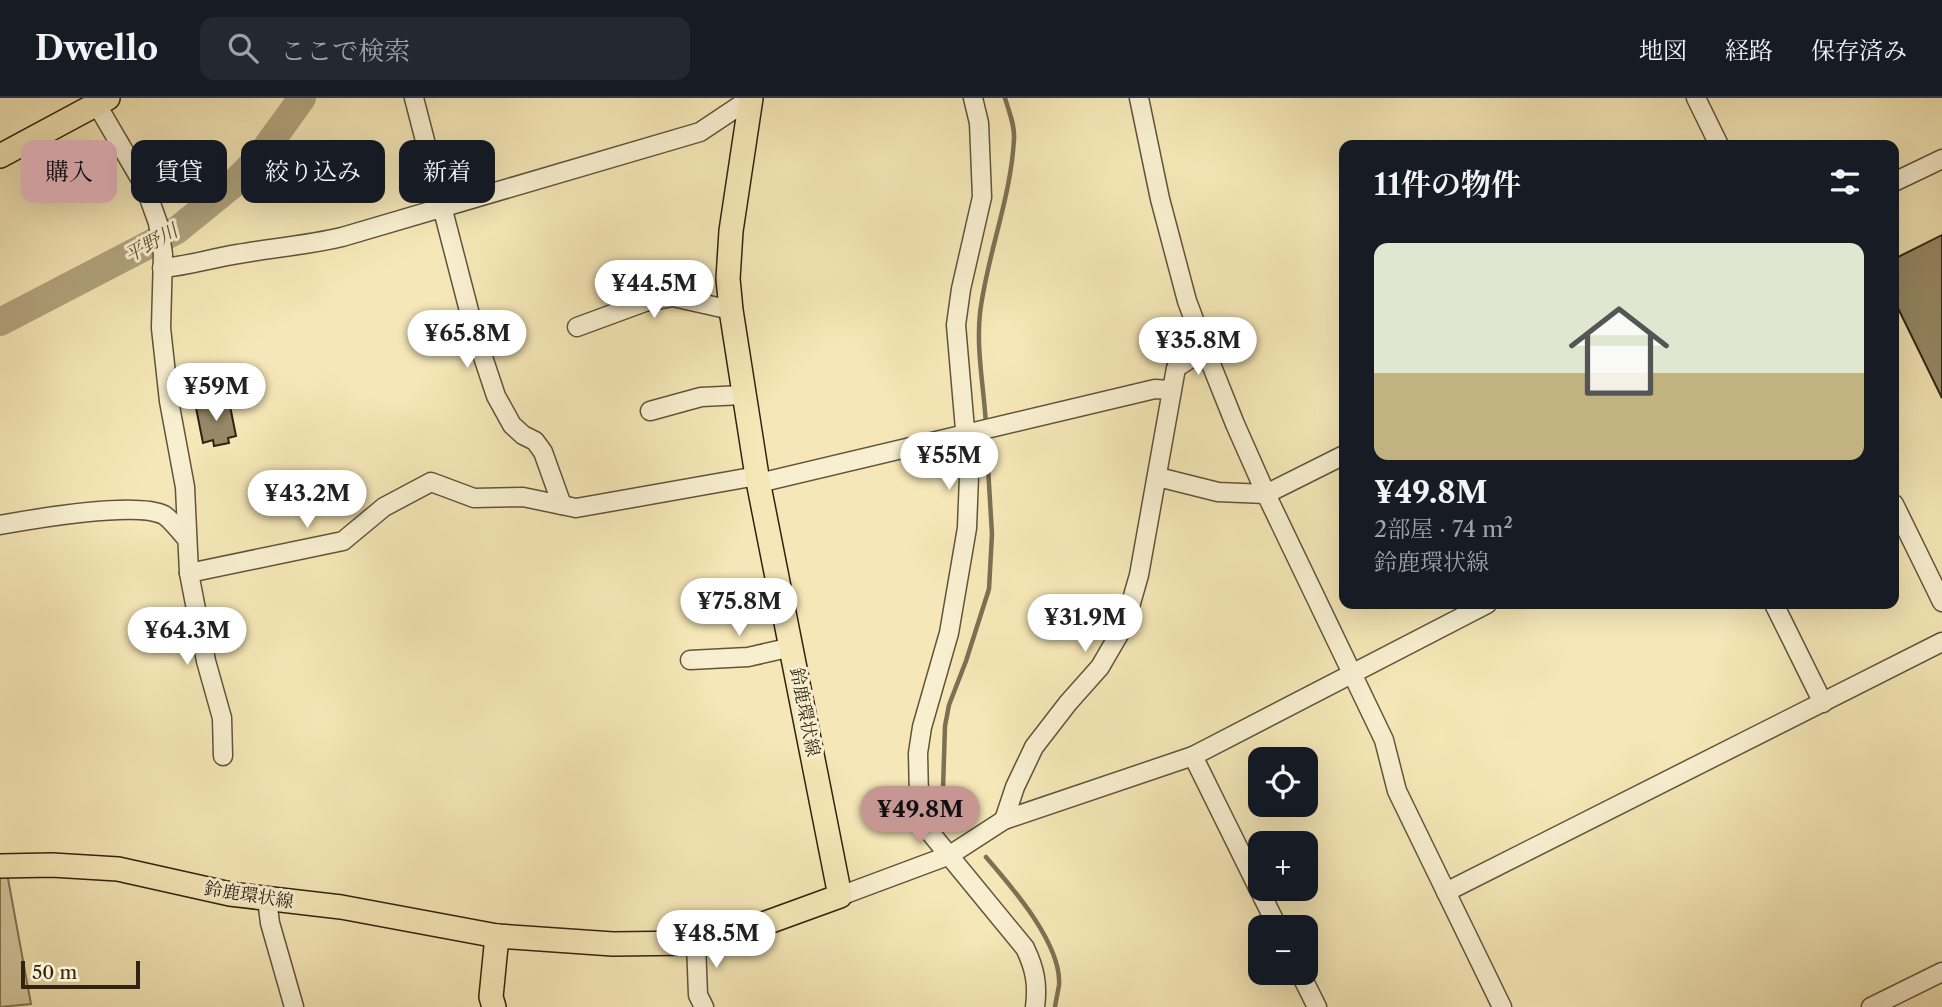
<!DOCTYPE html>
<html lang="ja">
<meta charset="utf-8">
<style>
body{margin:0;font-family:"Libre Caslon Text","Noto Serif JP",serif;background:#242831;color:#f1f3f6;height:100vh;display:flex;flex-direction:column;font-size:26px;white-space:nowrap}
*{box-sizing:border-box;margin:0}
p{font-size:23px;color:#9ea1a6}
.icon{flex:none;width:38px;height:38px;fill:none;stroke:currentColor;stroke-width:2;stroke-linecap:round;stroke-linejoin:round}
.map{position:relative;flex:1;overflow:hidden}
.panel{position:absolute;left:1339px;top:42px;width:560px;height:469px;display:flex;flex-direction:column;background:#171b24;border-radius:14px;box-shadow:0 7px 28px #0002}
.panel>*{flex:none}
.banner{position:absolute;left:21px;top:42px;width:665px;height:63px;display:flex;gap:14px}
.buttons{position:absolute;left:1248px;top:649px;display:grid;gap:14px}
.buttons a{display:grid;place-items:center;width:70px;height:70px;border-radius:14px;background:#171b24;box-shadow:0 7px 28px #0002;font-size:35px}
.scale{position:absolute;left:21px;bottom:18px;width:119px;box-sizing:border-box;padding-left:7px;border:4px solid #302311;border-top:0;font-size:19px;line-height:24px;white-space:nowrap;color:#302311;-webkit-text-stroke:5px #f8efd0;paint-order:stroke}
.price{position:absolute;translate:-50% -60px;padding:0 16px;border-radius:24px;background:#fff;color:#222;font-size:23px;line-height:46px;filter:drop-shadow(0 2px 4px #0008)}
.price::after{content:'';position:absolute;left:50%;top:42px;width:21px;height:16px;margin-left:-10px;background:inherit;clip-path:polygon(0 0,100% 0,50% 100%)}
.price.on{background:#c59692;color:#111}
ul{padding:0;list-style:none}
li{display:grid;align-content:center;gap:14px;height:371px;padding:0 35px}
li+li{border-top:2px solid #363941}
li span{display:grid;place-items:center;height:217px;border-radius:14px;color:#555}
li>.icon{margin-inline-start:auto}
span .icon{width:126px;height:126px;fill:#fffc;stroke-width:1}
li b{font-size:30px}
h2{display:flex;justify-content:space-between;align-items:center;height:84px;padding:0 35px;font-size:30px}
.pill{padding:0 24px;border-radius:14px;background:#171b24;box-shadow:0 7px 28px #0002;font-size:24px;line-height:63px}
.pill.on{background:#c59692;color:#111}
header{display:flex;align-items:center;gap:42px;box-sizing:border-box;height:98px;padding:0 35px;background:#171b24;border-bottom:2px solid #363941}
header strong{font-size:33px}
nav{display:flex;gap:38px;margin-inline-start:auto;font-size:24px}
.search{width:490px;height:63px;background:#242831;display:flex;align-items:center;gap:18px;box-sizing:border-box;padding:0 24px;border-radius:14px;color:#9ea1a6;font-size:26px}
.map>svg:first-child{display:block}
.green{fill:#d4c69b;stroke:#827456;stroke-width:2}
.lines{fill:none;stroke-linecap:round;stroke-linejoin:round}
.stream{stroke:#7e7053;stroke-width:4.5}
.river{stroke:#b2a47f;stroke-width:28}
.building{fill:#968967;stroke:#302311;stroke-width:2}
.minor-casing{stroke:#61543a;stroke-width:21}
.major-casing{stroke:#302311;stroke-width:26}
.minor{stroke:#f8efd0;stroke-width:18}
.major{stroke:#f5e7b7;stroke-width:23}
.labels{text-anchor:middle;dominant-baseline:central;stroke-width:6;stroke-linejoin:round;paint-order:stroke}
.street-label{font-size:18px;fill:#302311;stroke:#f8efd0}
.water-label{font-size:19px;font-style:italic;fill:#5e5038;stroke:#f8efd0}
</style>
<header>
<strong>Dwello</strong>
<div class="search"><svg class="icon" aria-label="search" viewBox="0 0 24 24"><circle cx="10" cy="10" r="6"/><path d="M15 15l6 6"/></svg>ここで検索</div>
<nav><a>地図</a><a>経路</a><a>保存済み</a></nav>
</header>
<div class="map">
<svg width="1942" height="909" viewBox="0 0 1942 909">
<rect width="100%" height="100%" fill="#f5e7b7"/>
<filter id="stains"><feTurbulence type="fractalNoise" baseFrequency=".00286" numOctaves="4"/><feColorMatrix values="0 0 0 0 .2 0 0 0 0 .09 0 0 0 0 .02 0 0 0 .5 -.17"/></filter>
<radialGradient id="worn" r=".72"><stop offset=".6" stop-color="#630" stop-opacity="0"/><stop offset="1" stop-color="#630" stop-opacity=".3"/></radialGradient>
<path class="green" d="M0 775H7L31 906 0 909Z"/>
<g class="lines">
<g class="stream">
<path d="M986 327C984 290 976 252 980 215 987 157 1011 100 1014 41 1015 27 1009 14 1005 0"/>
<path d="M961 728 947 707 943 691 945 628 949 607 966 563 989 491 992 436 986 336"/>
<path d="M986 759C1011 788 1062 846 1059 887 1058 894 1056 902 1055 909"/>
</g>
<path class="river" d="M0 224 177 132 231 88 258 61 302 0"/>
</g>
<g class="building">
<path d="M1942 137V300L1894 202V161Z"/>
<path d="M221 303V305L229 303 236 338 228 340 229 345 214 348 213 342 203 345 196 310Z"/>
</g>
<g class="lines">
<g class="minor-casing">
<g id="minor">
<path d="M93 0 145 89 158 125 163 156 161 230 169 303 185 389 189 475 206 563 222 620 223 658"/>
<path d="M414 0 474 232 496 298 512 327 523 337 535 343 543 354 562 407"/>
<path d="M973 0 979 25 982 99 961 191 956 227 969 378 967 430 949 535 922 629 918 655 919 700 924 727 1025 850C1035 871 1038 886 1035 909"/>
<path d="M1139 0 1160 101 1187 203 1205 251 1235 326 1266 396 1384 642 1397 693 1502 909"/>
<path d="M1696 0 1719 47"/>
<path d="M1894 84 1942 61"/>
<path d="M162 170C188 168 212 160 238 156 273 150 308 147 342 139L700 34 751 0"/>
<path d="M577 229 645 204 673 199 731 212"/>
<path d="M650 313 701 299 743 297"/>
<path d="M1158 379 1218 394 1266 396 1344 357"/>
<path d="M759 385 1155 291 1170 292"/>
<path d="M1894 406 1942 504"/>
<path d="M0 427C33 421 136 403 164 417 172 422 180 434 187 441"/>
<path d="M189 475 343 443 384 409 431 384 474 400 523 399 576 410 757 378"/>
<path d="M1774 506 1823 605"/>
<path d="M690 562 748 559 792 549"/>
<path d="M1193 658 1278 830"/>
<path d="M1004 722 1015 689 1034 649 1068 605 1100 569 1125 526 1139 477 1176 270 1205 251"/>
<path d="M1446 794 1942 544"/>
<path d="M840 798 950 757 1004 722 1193 658 1487 506"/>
<path d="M267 801 270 825 294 909"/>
<path d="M696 845 698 897 704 909"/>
<path d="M1300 875 1317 909"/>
<path d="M1871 909 1942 874"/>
</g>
</g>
<g class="major-casing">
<g id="major">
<path d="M0 58 108 0"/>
<path d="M0 768 52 767 118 771 230 796 341 809 497 838 613 846 696 845 730 838 840 798 757 378 731 212 728 181 731 133 751 0"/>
<path d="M494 909 491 899 497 838"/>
</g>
</g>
<use href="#minor" class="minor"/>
<use href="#major" class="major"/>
</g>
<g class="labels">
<g class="street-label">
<text transform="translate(805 614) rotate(79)">鈴鹿環状線</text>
<text transform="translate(249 797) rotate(9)">鈴鹿環状線</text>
</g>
<g class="water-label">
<text transform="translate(151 145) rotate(-29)">平野川</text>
</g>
</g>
<rect width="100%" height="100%" filter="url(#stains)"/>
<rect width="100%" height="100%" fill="url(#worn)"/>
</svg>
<div class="buttons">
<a><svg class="icon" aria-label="locate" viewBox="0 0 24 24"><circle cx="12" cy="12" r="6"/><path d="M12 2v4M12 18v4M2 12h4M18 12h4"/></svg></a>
<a>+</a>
<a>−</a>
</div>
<div class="scale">50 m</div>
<b class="price" style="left:654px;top:222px">¥44.5M</b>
<b class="price" style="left:467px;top:272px">¥65.8M</b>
<b class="price" style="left:1198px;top:279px">¥35.8M</b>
<b class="price" style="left:216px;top:325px">¥59M</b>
<b class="price" style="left:949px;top:394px">¥55M</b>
<b class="price" style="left:307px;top:432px">¥43.2M</b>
<b class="price" style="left:739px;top:540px">¥75.8M</b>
<b class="price" style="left:1085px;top:556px">¥31.9M</b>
<b class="price" style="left:187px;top:569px">¥64.3M</b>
<b class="price on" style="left:920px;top:748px">¥49.8M</b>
<b class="price" style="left:716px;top:872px">¥48.5M</b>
<div class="banner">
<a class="pill on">購入</a>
<a class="pill">賃貸</a>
<a class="pill">絞り込み</a>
<a class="pill">新着</a>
</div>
<section class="panel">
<h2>11件の物件<svg class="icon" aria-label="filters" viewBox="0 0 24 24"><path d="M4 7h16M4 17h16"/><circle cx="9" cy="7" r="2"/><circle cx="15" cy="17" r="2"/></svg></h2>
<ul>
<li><span style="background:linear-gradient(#dfe7d0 60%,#c2b280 0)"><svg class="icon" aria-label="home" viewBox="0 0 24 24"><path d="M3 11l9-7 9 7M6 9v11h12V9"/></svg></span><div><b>¥49.8M</b><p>2部屋 · 74 m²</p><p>鈴鹿環状線</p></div></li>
</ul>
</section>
</div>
